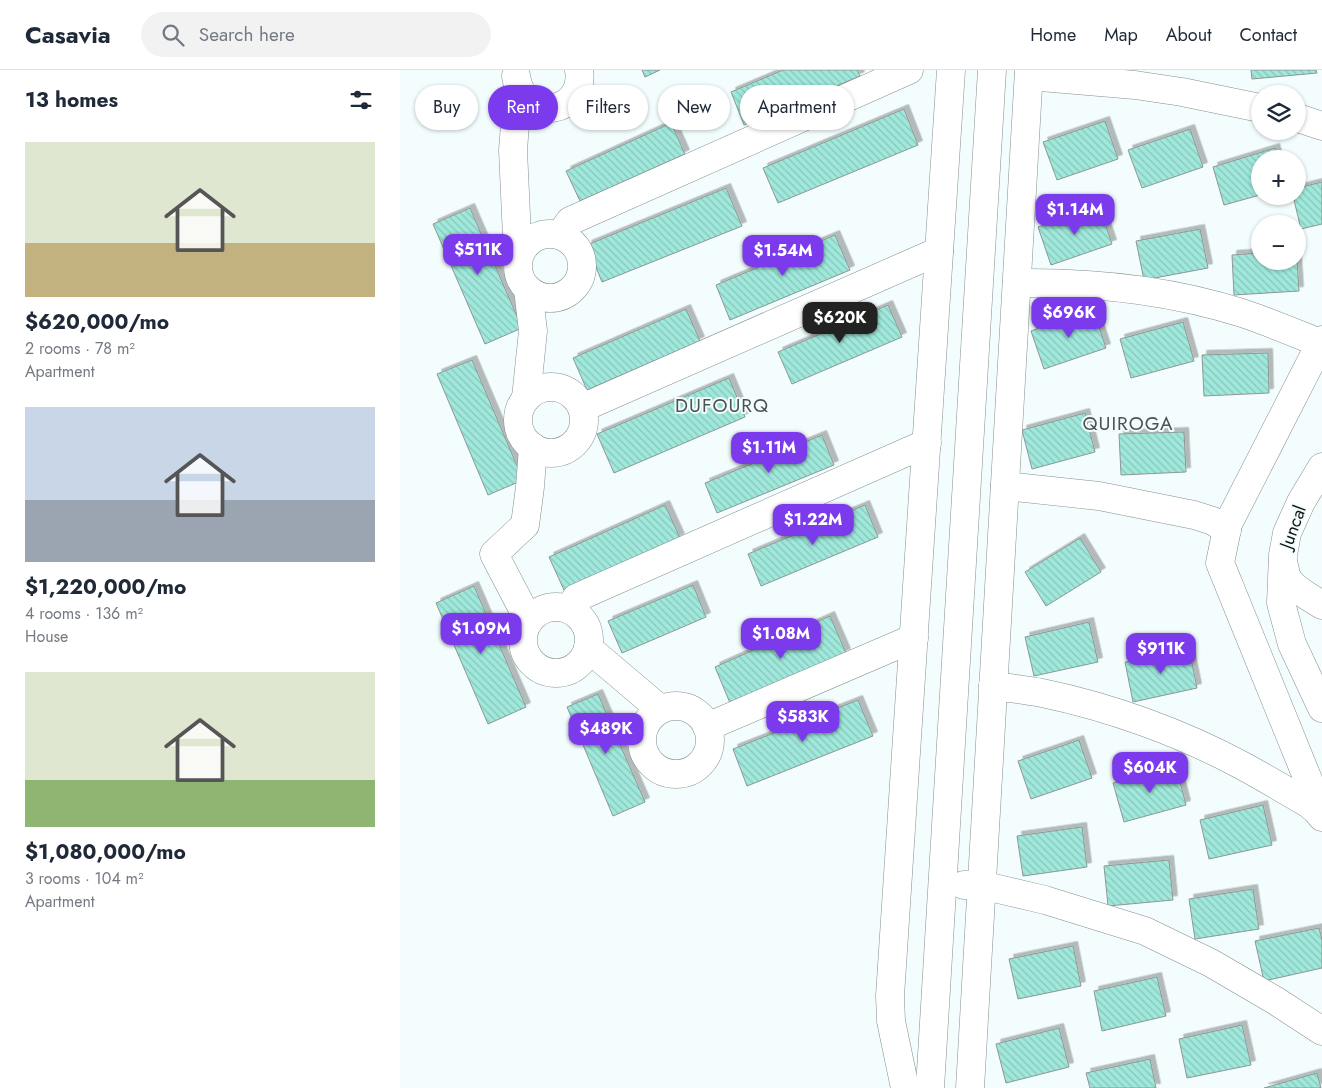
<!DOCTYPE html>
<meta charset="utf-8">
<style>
body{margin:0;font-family:Jost,sans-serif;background:#f2f2f3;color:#1f2937;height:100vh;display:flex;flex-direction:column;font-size:19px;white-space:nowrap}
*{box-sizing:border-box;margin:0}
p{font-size:16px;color:#747a83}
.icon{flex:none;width:28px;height:28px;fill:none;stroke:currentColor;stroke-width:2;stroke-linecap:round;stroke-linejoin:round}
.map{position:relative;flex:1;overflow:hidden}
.sheet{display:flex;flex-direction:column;background:#fff;width:400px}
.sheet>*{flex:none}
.hud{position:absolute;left:15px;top:15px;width:475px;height:45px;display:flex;gap:10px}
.tools{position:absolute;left:851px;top:15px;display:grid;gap:10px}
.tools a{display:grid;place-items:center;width:55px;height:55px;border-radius:50%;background:#fff;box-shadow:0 1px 4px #0004;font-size:25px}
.price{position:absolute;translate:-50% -42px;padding:0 11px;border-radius:10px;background:#7c3aed;color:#fff;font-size:16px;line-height:32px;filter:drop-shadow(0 1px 2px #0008)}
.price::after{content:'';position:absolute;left:50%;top:30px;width:15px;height:11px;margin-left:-8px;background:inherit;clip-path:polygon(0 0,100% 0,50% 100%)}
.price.on{background:#222;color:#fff}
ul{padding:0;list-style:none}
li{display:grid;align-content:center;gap:10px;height:265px;padding:0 25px}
li span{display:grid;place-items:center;height:155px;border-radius:0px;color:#555}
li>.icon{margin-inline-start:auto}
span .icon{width:90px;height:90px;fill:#fffc;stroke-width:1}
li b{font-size:21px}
h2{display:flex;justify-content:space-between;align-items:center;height:60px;padding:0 25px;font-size:21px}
.tag{padding:0 18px;border-radius:22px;background:#fff;box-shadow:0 1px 4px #0004;font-size:18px;line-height:45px}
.tag.on{background:#7c3aed;color:#fff}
header{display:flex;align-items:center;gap:30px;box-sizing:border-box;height:70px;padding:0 25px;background:#fff;border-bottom:1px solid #e0e1e3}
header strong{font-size:24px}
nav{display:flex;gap:28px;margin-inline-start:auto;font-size:18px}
.search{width:350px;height:45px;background:#f2f2f3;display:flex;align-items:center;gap:12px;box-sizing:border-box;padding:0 18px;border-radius:28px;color:#747a83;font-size:19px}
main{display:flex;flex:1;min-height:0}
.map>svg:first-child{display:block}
.building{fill:url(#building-back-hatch);stroke:#8e9795;filter:url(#shadow)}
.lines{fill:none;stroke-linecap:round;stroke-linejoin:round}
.minor-casing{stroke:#858e8e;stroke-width:29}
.minor{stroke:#fff;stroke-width:28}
.labels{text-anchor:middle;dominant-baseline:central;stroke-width:4;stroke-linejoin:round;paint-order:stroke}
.street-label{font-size:18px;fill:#101313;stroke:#f3fdfd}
.neighbourhood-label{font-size:19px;letter-spacing:1px;fill:#4b5353;stroke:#f3fdfd}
</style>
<header>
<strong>Casavia</strong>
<div class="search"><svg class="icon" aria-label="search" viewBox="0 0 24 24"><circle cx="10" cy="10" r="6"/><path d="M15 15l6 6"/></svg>Search here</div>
<nav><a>Home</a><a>Map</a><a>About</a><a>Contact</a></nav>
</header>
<main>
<section class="sheet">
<h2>13 homes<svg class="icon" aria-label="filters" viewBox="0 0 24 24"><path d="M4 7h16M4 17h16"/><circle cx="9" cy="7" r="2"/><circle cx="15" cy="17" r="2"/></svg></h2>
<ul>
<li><span style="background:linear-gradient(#dfe7d0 65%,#c2b280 0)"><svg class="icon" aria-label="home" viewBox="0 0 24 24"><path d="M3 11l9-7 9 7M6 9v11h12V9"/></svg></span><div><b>$620,000/mo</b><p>2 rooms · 78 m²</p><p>Apartment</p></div></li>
<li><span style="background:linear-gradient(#c9d6e8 60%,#9aa5b1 0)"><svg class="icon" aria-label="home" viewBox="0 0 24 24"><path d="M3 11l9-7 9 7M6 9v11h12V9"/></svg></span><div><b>$1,220,000/mo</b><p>4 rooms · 136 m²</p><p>House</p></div></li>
<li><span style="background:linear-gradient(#dfe7d0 70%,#8fb573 0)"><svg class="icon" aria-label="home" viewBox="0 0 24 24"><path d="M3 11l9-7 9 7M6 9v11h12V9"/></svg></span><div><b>$1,080,000/mo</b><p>3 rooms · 104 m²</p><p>Apartment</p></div></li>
</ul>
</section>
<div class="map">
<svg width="922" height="1018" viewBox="0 0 922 1018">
<defs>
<pattern id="building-back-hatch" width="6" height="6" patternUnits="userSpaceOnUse" patternTransform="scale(1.25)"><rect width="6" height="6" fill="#9fe8db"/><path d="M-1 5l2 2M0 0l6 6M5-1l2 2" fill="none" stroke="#88c6bb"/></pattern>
<filter id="shadow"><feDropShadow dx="4.5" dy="-4.5" stdDeviation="0" flood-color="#0004"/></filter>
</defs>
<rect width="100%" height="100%" fill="#f3fdfd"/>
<g class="building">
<path d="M242 0H260L245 7Z"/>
<path d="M383 0H457L460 6 344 55 331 22Z"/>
<path d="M851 0H916L917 3 852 9Z"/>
<path d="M504 39 518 75 378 133 363 98Z"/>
<path d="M705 51 718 89 657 110 643 72Z"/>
<path d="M271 53 285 84 180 131 166 101Z"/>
<path d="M790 59 803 97 742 118 728 80Z"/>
<path d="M875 78 878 89H860V125L824 135 813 97Z"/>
<path d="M922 112V154L901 159 893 126H898V118Z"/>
<path d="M326 118 342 156 202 212 187 175Z"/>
<path d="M699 136 712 174 651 195 638 157Z"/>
<path d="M70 138 122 258 85 274 33 154Z"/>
<path d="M800 159 808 198 744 210 736 171Z"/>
<path d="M435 165 450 200 330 250 316 215Z"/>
<path d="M860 183V191H897L899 221 834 225 832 185Z"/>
<path d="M488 235 502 267 392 314 378 282Z"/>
<path d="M286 239 300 271 187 320 173 288Z"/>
<path d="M693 239 706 278 644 299 631 261Z"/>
<path d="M783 252 794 291 731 308 720 269Z"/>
<path d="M868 283 869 323 804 326 802 285Z"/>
<path d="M72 290 123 410 88 425 37 304Z"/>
<path d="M329 308 345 347 214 403 197 364Z"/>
<path d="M685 343 695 382 632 399 622 360Z"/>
<path d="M784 362 786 402 721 405 719 364Z"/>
<path d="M422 365 434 395 317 443 305 413Z"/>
<path d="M265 435 280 468 164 520 149 487Z"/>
<path d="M465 435 478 467 361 516 348 484Z"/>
<path d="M680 468 701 502 646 536 625 502Z"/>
<path d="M293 515 306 547 222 583 208 551Z"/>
<path d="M74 516 126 637 88 654 36 533Z"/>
<path d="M430 546 446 583 330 633 315 597Z"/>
<path d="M689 552 698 592 634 606 625 567Z"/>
<path d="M789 579 797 618 733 632 725 592Z"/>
<path d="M198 624 245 732 213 746 167 637Z"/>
<path d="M458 630 473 666 347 716 333 679Z"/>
<path d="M679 670 692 708 631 729 618 691Z"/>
<path d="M776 696 786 735 724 752 713 713Z"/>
<path d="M863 735 872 775 809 789 800 750Z"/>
<path d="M682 757 687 797 623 806 617 766Z"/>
<path d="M769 790 773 830 708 836 704 796Z"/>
<path d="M853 819 859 859 795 869 789 829Z"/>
<path d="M919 858 922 870V898L864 911 855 871Z"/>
<path d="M673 876 681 916 618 929 609 889Z"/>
<path d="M757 907 766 946 702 961 694 921Z"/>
<path d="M842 955 851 995 787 1008 779 969Z"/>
<path d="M659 958 669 997 606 1013 596 974Z"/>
<path d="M750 989 756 1018H690L686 1003Z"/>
<path d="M917 1003 921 1018H864Z"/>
</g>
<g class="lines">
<g class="minor-casing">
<g id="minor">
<path d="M116 6C123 55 186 44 179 0"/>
<path d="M629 6 735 15 782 22 860 38"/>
<path d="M118 16 113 80 118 189"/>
<path d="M898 48 922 56"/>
<circle cx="150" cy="196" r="32"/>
<path d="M160 165 170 151 509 0"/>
<path d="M617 213C692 212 770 220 842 243 869 252 895 263 920 273"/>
<path d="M922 270 828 454 820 493 922 744"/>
<circle cx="151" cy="350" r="33"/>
<path d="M126 328 133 261 128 219"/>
<path d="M182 338 539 181"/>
<path d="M922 397 901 432 887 463 883 485 881 533 892 574 922 638"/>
<path d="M605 416 699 426 794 445 813 451 827 460"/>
<path d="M883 492C885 498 885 505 889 511 897 521 911 528 922 535"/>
<circle cx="156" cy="570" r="33"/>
<path d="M171 540 176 528 527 373"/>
<path d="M129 551 94 484 125 455 130 417 133 377"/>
<path d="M188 578 260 639"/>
<path d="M593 616C610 618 626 620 642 623 710 637 782 663 843 696 865 708 887 721 909 734L916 740 922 747"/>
<circle cx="276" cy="670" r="34"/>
<path d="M307 657 514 568"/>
<path d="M564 815H581L645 830 745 861 811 893 876 931 922 961"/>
<path d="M505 1018 491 951 490 926 551 0"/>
<path d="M530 1018 592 0"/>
<path d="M570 1018 629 0"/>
</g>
</g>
<use href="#minor" class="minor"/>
</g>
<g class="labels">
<g class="street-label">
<text transform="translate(893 457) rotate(-70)">Juncal</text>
</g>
<g class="neighbourhood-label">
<text x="322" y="335">DUFOURQ</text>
<text x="728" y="353">QUIROGA</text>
</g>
</g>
</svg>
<div class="tools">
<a><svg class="icon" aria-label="layers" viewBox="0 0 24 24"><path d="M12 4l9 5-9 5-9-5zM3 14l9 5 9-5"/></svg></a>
<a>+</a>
<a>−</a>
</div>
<b class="price" style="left:675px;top:166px">$1.14M</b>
<b class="price" style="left:78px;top:206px">$511K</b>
<b class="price" style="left:383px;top:207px">$1.54M</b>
<b class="price" style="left:669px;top:269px">$696K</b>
<b class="price on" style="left:440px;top:274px">$620K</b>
<b class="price" style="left:369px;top:404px">$1.11M</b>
<b class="price" style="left:413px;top:476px">$1.22M</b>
<b class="price" style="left:81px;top:585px">$1.09M</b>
<b class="price" style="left:381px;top:590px">$1.08M</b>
<b class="price" style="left:761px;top:605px">$911K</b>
<b class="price" style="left:403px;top:673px">$583K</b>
<b class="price" style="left:206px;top:685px">$489K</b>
<b class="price" style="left:750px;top:724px">$604K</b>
<div class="hud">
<a class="tag">Buy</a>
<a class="tag on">Rent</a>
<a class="tag">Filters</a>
<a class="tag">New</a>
<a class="tag">Apartment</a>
</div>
</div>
</main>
